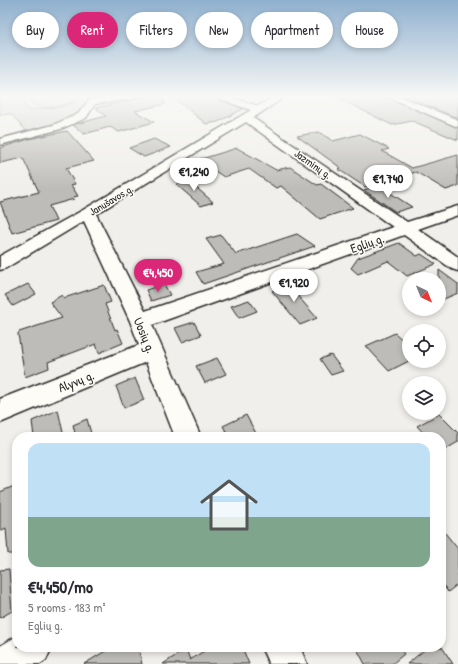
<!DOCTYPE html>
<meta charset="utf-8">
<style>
body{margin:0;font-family:"Patrick Hand",sans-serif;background:#f7f7f7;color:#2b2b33;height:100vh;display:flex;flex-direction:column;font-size:15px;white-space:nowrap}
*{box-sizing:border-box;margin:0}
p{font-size:13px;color:#7c7c81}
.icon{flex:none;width:22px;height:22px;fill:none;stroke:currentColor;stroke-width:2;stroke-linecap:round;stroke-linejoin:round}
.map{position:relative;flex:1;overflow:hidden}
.sheet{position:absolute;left:12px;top:432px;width:434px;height:220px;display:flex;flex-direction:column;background:#fff;border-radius:16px;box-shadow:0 2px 6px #0003}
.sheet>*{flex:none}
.hud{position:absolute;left:12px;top:12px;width:434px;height:36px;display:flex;gap:8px}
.needle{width:26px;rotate:137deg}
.buttons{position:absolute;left:402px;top:272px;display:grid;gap:8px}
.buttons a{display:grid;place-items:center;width:44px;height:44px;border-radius:50%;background:#fff;box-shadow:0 2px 6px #0003;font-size:20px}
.price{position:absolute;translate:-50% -34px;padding:0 9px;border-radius:14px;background:#fff;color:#222;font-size:13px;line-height:26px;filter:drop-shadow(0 1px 2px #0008)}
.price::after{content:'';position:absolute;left:50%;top:24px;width:12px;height:9px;margin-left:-6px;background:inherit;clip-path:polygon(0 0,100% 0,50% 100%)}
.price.active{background:#db2777;color:#fff}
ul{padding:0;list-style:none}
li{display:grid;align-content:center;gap:8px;height:212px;padding:0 16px}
li span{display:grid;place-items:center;height:124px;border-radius:12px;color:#555}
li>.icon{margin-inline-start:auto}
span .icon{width:72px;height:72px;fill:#fffc;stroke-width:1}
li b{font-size:17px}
.tag{padding:0 14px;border-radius:18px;background:#fff;box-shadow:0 2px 6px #0003;font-size:14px;line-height:36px}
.tag.active{background:#db2777;color:#fff}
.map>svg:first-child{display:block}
.green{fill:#d3d2cf;stroke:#7f7e7d}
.building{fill:#bdbcb8;stroke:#2b2b2b}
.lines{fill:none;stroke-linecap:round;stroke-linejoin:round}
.minor-casing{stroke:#2b2b2b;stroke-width:3}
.minor{fill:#fdfcf7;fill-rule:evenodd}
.labels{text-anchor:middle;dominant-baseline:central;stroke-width:3;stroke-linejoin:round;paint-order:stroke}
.far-street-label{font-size:11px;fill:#2b2b2b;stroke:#fdfcf7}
.street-label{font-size:13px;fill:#2b2b2b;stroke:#fdfcf7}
</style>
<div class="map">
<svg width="458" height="664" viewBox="0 0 458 664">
<rect width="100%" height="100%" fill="#f0efeb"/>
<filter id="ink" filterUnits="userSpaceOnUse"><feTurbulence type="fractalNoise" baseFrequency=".025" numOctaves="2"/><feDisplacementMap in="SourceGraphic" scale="8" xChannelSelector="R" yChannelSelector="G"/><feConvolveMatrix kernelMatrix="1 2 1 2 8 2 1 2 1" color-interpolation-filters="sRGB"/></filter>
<g filter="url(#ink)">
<g class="green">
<path d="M25 96V107L30 110C43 108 74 109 79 96H122L91 101 78 115 56 126 28 133 11 114 0 115V97Z"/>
<path d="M30 96H77V98C68 107 40 112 30 102Z"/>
</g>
<g class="building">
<path d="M150 96H163L165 104 135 111 154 122 119 132 110 127 84 134 73 125 106 116 96 108Z"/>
<path d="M172 96H210L243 109 218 122 206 124Z"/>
<path d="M334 96H385L458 128V140L412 121 392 125Z"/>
<path d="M404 96H452L458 98V118Z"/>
<path d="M67 131 94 161 66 168 75 184 71 185 78 196 73 197 74 199 49 206 56 221 12 233 0 202 39 192 23 158 0 163V148L29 139Z"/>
<path d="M319 132 333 141 360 134 389 149 382 151 412 168 458 155V186L446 190 416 172 365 187 338 169 341 168 297 136Z"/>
<path d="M154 139 171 147 144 157 129 148Z"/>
<path d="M237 148 276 170 290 167 317 185 321 184 353 208 320 219 281 186 276 188 249 169 224 177 198 160Z"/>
<path d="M184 177 213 202 201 206 177 185Z"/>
<path d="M378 185 412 207 396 212 364 190Z"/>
<path d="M297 234 315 246 203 284 196 272 224 264 206 239 221 235 236 254Z"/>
<path d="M399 243 417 256 421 254 436 264 407 276 388 261 358 274 351 268 358 258Z"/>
<path d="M439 270 458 284V293L439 301Z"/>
<path d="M294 282 303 292 296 294 317 318 300 325 272 291Z"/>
<path d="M28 284 36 294 13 306 5 295Z"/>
<path d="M164 284 170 295 151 301 146 290Z"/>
<path d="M104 285 111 302 105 304 115 330 117 329 123 343 99 353 96 344 48 362 49 368 25 377 18 334 19 332 62 318 50 302 62 295 64 298Z"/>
<path d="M249 300 257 311 239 318 231 306Z"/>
<path d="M194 322 201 335 182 342 175 328Z"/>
<path d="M395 333 409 346V361L389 371 366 346Z"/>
<path d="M331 355 343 371 331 375 320 359Z"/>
<path d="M217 358 226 374 205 383 196 366Z"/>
<path d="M135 378 144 400 124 408 116 386Z"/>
<path d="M58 410 64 437H34L32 421Z"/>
<path d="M439 414 458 433V442L441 452V437H427L417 426Z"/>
<path d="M246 415 258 437H229L223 426Z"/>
<path d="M87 419 92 437H76L73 425Z"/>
<path d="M14 486 17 508V554H8L6 528 0 531V492Z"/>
<path d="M441 528 458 549V584L448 592 441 582Z"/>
<path d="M9 569 12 611 0 618V570Z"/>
<path d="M112 647H138L142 664H84Z"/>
<path d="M210 647H242L249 664H163L186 649 190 660Z"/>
<path d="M356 647H399L404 654 392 664H365Z"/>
<path d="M428 647H442L453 664H407Z"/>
</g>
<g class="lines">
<g class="minor-casing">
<g id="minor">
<path d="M112 96H136L132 99 95 104 86 118 61 129 0 145V139L53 125 78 114 89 100Z"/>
<path d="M211 96H225L258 106 275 96H286L253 118 407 222 458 206V215L418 229 458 257V271L452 269 404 235 152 325 201 437H175L146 362 0 423V399L139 345 130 321 84 221 6 268 0 270V256L83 210 251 110ZM246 122 393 227 145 311 96 214Z"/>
<path d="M386 96H399L458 120V127Z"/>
<path d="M17 636V647H52L46 660 40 664H0V646Z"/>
<path d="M261 647H300L307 664H269Z"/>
</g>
</g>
<use href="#minor" class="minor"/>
</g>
</g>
<linearGradient id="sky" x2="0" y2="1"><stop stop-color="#8fb0ce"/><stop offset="0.51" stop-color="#f8f8f6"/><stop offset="1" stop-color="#f8f8f6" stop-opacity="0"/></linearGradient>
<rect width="458" height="189" fill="url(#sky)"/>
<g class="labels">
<g class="far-street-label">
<text transform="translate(313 164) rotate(35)">Jazminų g.</text>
<text transform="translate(111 200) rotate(-31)">Janušavos g.</text>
</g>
<g class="street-label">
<text transform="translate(367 243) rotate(-19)">Eglių g.</text>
<text transform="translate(145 335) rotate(67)">Uosių g.</text>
<text transform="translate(76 381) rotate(-22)">Alyvų g.</text>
</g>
</g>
</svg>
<div class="buttons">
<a><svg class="needle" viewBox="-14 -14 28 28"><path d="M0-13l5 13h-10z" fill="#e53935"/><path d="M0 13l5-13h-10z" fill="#7c7c81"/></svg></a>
<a><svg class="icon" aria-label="locate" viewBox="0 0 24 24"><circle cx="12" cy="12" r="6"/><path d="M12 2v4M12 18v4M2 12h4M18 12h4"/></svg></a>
<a><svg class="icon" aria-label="layers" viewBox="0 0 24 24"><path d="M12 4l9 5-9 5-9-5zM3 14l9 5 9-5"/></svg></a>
</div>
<b class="price" style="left:194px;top:192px">€1,240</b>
<b class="price" style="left:388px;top:199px">€1,740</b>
<b class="price active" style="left:158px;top:293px">€4,450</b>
<b class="price" style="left:294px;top:303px">€1,920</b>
<div class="hud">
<a class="tag">Buy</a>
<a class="tag active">Rent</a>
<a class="tag">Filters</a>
<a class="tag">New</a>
<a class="tag">Apartment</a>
<a class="tag">House</a>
</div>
<section class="sheet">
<ul>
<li><span style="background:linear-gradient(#bfe0f5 60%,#7fa58c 0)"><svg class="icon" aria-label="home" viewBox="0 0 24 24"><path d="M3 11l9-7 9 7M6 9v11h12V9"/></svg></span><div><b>€4,450/mo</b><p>5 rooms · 183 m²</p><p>Eglių g.</p></div></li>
</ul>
</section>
</div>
